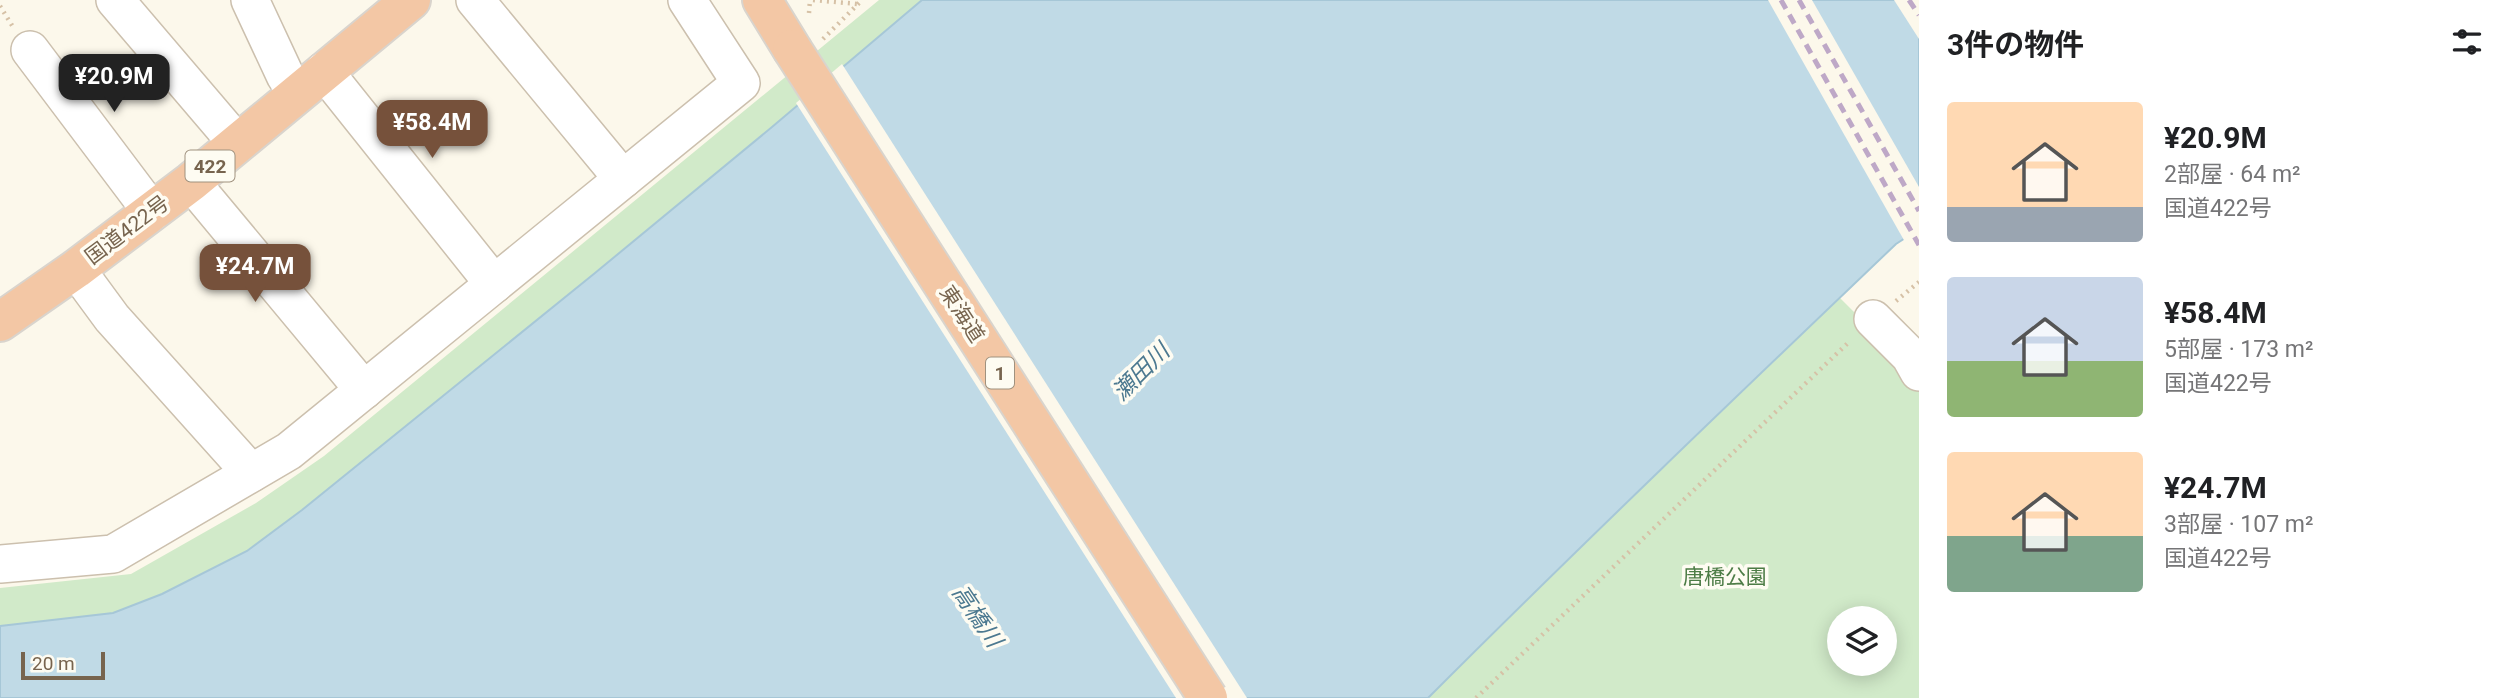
<!DOCTYPE html>
<html lang="ja">
<meta charset="utf-8">
<style>
body{margin:0;font-family:Roboto,"Noto Sans JP",sans-serif;background:#f2f2f2;color:#202124;height:100vh;display:flex;flex-direction:column;font-size:26px;white-space:nowrap}
*{box-sizing:border-box;margin:0}
p{font-size:23px;color:#757577}
.icon{flex:none;width:38px;height:38px;fill:none;stroke:currentColor;stroke-width:2;stroke-linecap:round;stroke-linejoin:round}
.map{position:relative;flex:1;overflow:hidden}
.sheet{display:flex;flex-direction:column;background:#fff;width:595px}
.sheet>*{flex:none}
.tools{position:absolute;left:1827px;top:606px;display:grid;gap:14px}
.tools a{display:grid;place-items:center;width:70px;height:70px;border-radius:50%;background:#fff;box-shadow:0 4px 18px #0003;font-size:35px}
.scale{position:absolute;left:21px;bottom:18px;width:84px;box-sizing:border-box;padding-left:7px;border:4px solid #77644e;border-top:0;font-size:19px;line-height:24px;white-space:nowrap;color:#77644e;-webkit-text-stroke:5px #fefcf2;paint-order:stroke}
.price{position:absolute;translate:-50% -60px;padding:0 16px;border-radius:14px;background:#76513b;color:#fff;font-size:23px;line-height:46px;filter:drop-shadow(0 2px 4px #0008)}
.price::after{content:'';position:absolute;left:50%;top:42px;width:21px;height:16px;margin-left:-10px;background:inherit;clip-path:polygon(0 0,100% 0,50% 100%)}
.price.on{background:#222;color:#fff}
ul{padding:0;list-style:none}
li{display:flex;align-items:center;gap:21px;height:175px;padding:0 28px}
li span{display:grid;place-items:center;flex:none;width:196px;height:140px;border-radius:7px;color:#555}
li>.icon{margin-inline-start:auto}
span .icon{width:84px;height:84px;fill:#fffc;stroke-width:1}
li b{font-size:30px}
h2{display:flex;justify-content:space-between;align-items:center;height:84px;padding:0 28px;font-size:30px}
main{display:flex;flex:1;min-height:0}
.map>svg:first-child{display:block}
.green{fill:#d1eac9;fill-rule:evenodd}
.water{fill:#c0dae6;stroke:#a6c7d7;stroke-width:2}
.pier{fill:#fcf8eb}
.lines{fill:none;stroke-linecap:round;stroke-linejoin:round}
.minor-casing{stroke:#ccc0ae;stroke-width:40}
.highway-casing{stroke:#d9d4cd;stroke-width:42}
.path{stroke:#d6c1a6;stroke-width:4.5;stroke-dasharray:2 5;stroke-linecap:butt}
.minor{stroke:#fff;stroke-width:37}
.highway{stroke:#f3c7a5;stroke-width:38}
.rail{stroke:#bea8c7;stroke-width:5;stroke-dasharray:10 7;stroke-linecap:butt}
.highway-bridge-casing{stroke:#d9d4cd;stroke-width:42;stroke-linecap:butt}
.highway-bridge{stroke:#f3c7a5;stroke-width:38}
.labels{text-anchor:middle;dominant-baseline:central;stroke-width:7;stroke-linejoin:round;paint-order:stroke}
.shield{fill:#fefcf2;stroke:#a0927f;stroke-width:2}
.shield-label{font-size:19px;font-weight:bold;fill:#77644e}
.street-label{font-size:21px;fill:#77644e;stroke:#fefcf2}
.park-label{font-size:21px;fill:#4d7c46;stroke:#fefcf2}
.water-label{font-size:23px;font-style:italic;fill:#4c7990;stroke:#fefcf2}
</style>
<main>
<div class="map">
<svg width="1919" height="698" viewBox="0 0 1919 698">
<rect width="100%" height="100%" fill="#fcf8eb"/>
<g class="green">
<path d="M879 0H922L772 127 595 273 302 510 247 551 162 594 113 613 0 626V588L131 574 256 503 324 456Z"/>
<path d="M1840 298 1904 362 1919 389V698H1428L1578 548ZM1839 618H1885V663H1839Z"/>
</g>
<path class="water" d="M922 0H1919V229L1896 244C1739 394 1582 544 1428 698H0V626L113 613 162 594 247 551 302 510 595 273 772 127Z"/>
<g class="pier">
<path d="M1768 0H1812L1919 187V233L1905 242Z"/>
<path d="M1894 0H1919V39Z"/>
<path d="M842 64 1247 698H1176L796 103Z"/>
</g>
<g class="lines">
<g class="minor-casing">
<g id="minor">
<path d="M115 0 237 143"/>
<path d="M250 0 285 75 297 94"/>
<path d="M475 0 623 179"/>
<path d="M30 50 152 212"/>
<path d="M324 71 494 284"/>
<path d="M191 182 364 390"/>
<path d="M76 269 112 318 251 473"/>
<path d="M1873 319 1910 356 1919 372"/>
<path d="M0 564 113 554 289 451 741 83 687 0"/>
</g>
</g>
<g class="highway-casing">
<g id="highway">
<path d="M762 0 792 49"/>
<path d="M0 322 76 269 191 182 411 0"/>
</g>
</g>
<g class="path">
<path d="M813 0 858 4"/>
<path d="M0 6 13 27"/>
<path d="M809 13 810 0"/>
<path d="M823 39 862 0"/>
<path d="M1896 301 1919 282"/>
<path d="M1476 698 1850 341"/>
</g>
<use href="#minor" class="minor"/>
<use href="#highway" class="highway"/>
<g class="rail">
<path d="M1781 0 1919 245"/>
<path d="M1799 0 1919 211"/>
<path d="M1909 0 1919 15"/>
</g>
<g class="highway-bridge-casing">
<path id="highway-bridge" d="M792 49 1208 698"/>
</g>
<use href="#highway-bridge" class="highway-bridge"/>
</g>
<g class="labels">
<g class="shield">
<rect x="185.5" y="150.5" width="49" height="31" rx="5"/>
<rect x="986" y="357.5" width="28" height="31" rx="5"/>
</g>
<g class="shield-label">
<text x="210" y="166">422</text>
<text x="1000" y="373">1</text>
</g>
<g class="street-label">
<text transform="translate(127 230) rotate(-37)">国道422号</text>
<text transform="translate(962 314) rotate(57)">東海道</text>
</g>
<g class="park-label">
<text x="1725" y="577">唐橋公園</text>
</g>
<g class="water-label">
<text transform="translate(1141 372) rotate(-45)">瀬田川</text>
<text transform="translate(977 616) rotate(56)">高橋川</text>
</g>
</g>
</svg>
<div class="tools">
<a><svg class="icon" aria-label="layers" viewBox="0 0 24 24"><path d="M12 4l9 5-9 5-9-5zM3 14l9 5 9-5"/></svg></a>
</div>
<div class="scale">20 m</div>
<b class="price on" style="left:114px;top:114px">¥20.9M</b>
<b class="price" style="left:432px;top:160px">¥58.4M</b>
<b class="price" style="left:255px;top:304px">¥24.7M</b>
</div>
<section class="sheet">
<h2>3件の物件<svg class="icon" aria-label="filters" viewBox="0 0 24 24"><path d="M4 7h16M4 17h16"/><circle cx="9" cy="7" r="2"/><circle cx="15" cy="17" r="2"/></svg></h2>
<ul>
<li><span style="background:linear-gradient(#ffd9b3 75%,#9aa5b1 0)"><svg class="icon" aria-label="home" viewBox="0 0 24 24"><path d="M3 11l9-7 9 7M6 9v11h12V9"/></svg></span><div><b>¥20.9M</b><p>2部屋 · 64 m²</p><p>国道422号</p></div></li>
<li><span style="background:linear-gradient(#c9d6e8 60%,#8fb573 0)"><svg class="icon" aria-label="home" viewBox="0 0 24 24"><path d="M3 11l9-7 9 7M6 9v11h12V9"/></svg></span><div><b>¥58.4M</b><p>5部屋 · 173 m²</p><p>国道422号</p></div></li>
<li><span style="background:linear-gradient(#ffd9b3 60%,#7fa58c 0)"><svg class="icon" aria-label="home" viewBox="0 0 24 24"><path d="M3 11l9-7 9 7M6 9v11h12V9"/></svg></span><div><b>¥24.7M</b><p>3部屋 · 107 m²</p><p>国道422号</p></div></li>
</ul>
</section>
</main>
